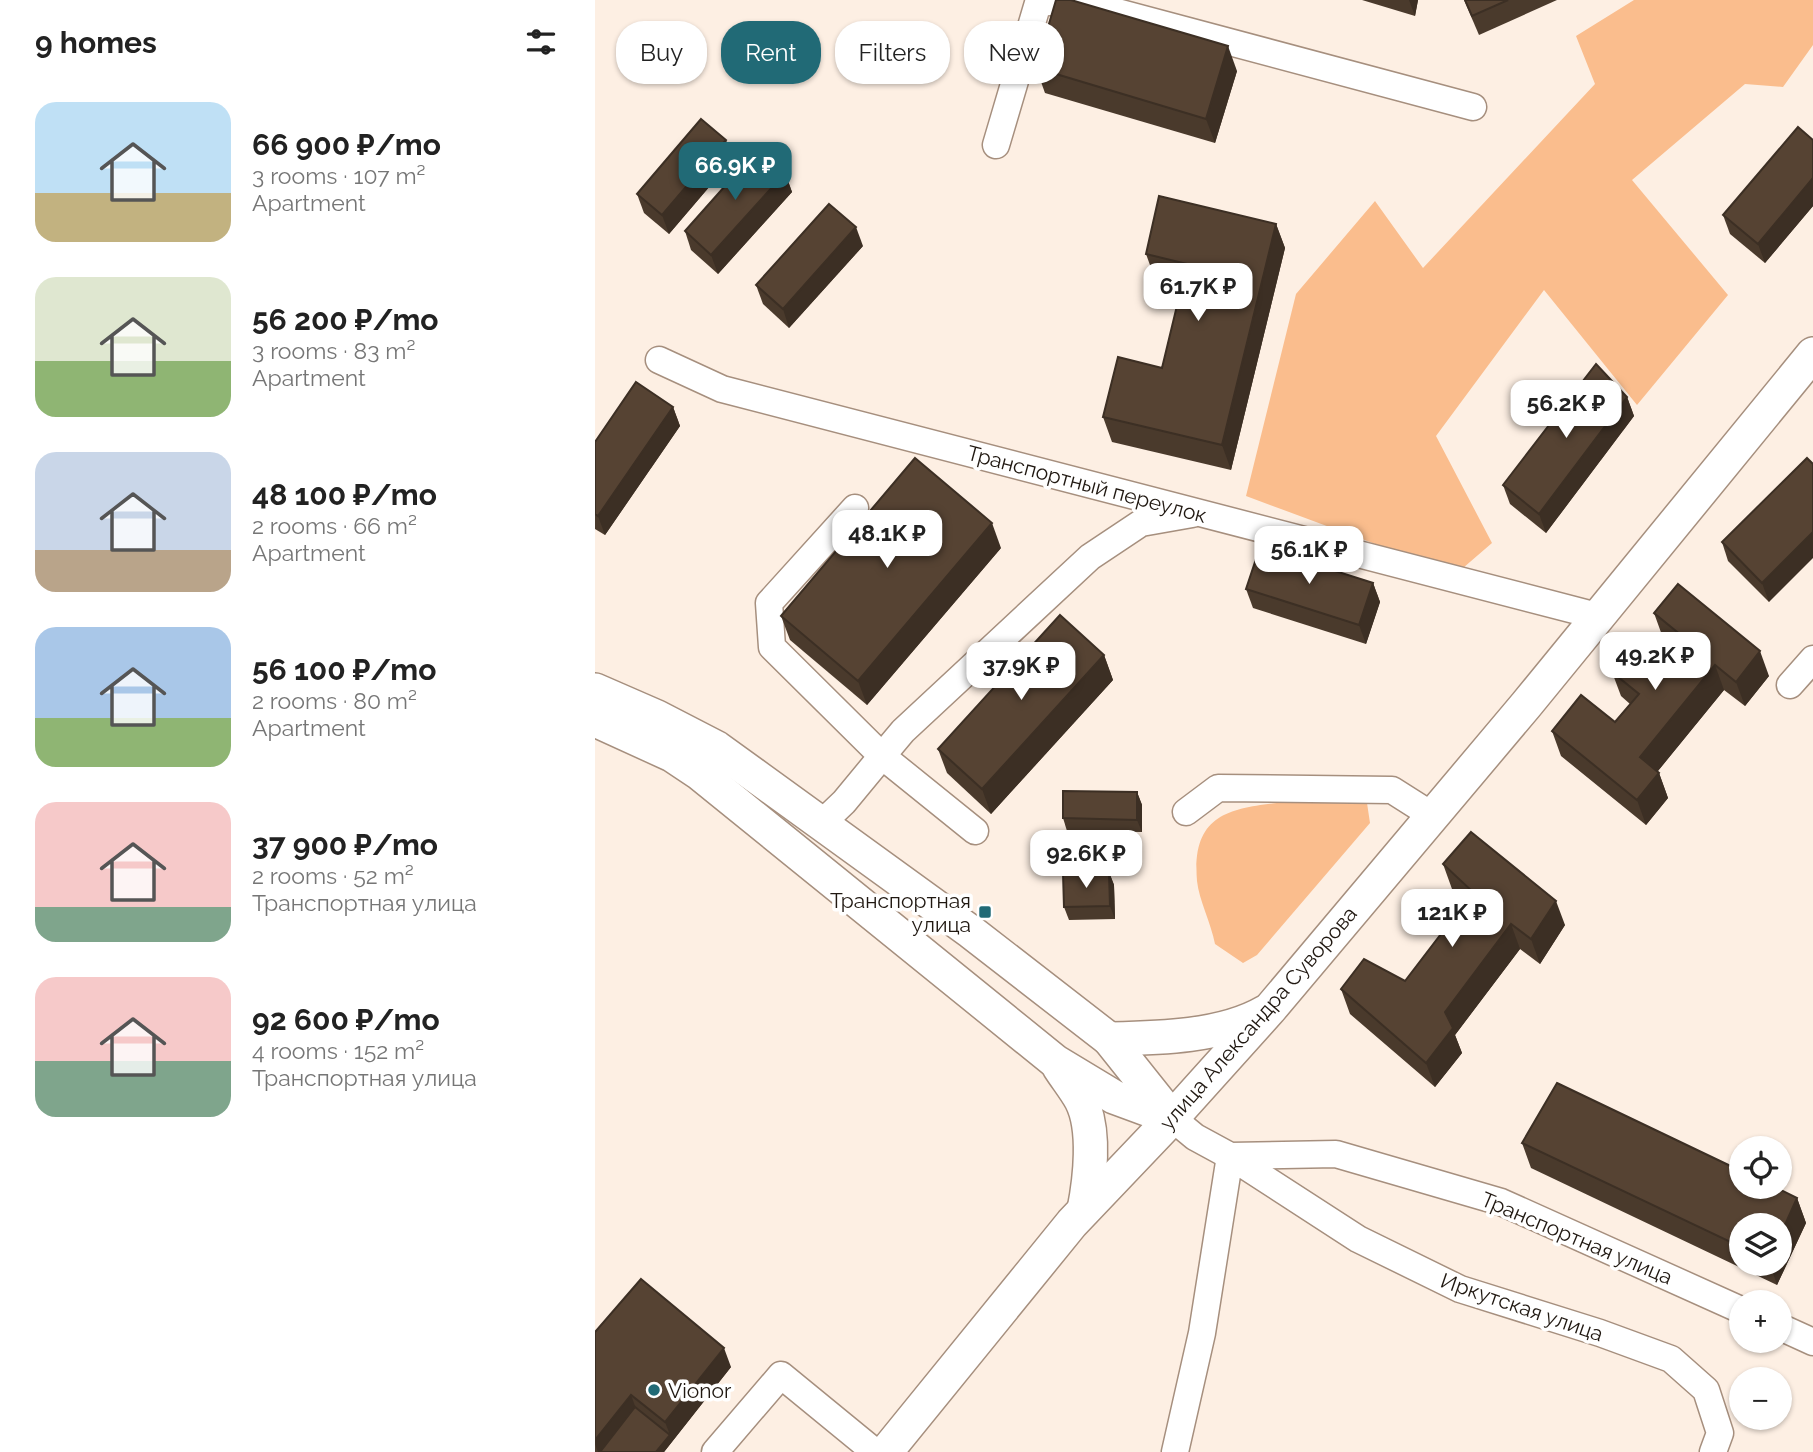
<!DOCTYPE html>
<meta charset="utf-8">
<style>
body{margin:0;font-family:Raleway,sans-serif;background:#f2f2f2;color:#222;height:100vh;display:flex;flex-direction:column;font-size:26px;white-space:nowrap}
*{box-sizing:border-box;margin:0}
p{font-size:23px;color:#767676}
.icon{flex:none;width:38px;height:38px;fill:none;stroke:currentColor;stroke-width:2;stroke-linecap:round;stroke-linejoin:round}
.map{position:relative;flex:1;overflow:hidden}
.drawer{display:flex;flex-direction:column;background:#fff;width:595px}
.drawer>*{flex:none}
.guide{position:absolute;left:21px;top:21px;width:665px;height:63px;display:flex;gap:14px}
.buttons{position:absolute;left:1134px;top:1136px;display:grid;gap:14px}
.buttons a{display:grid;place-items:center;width:63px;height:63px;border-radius:50%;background:#fff;box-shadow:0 2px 5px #0004;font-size:35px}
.price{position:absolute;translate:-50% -60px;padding:0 16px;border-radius:14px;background:#fff;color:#222;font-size:23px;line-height:46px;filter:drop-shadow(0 2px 4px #0008)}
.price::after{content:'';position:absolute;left:50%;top:42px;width:21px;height:16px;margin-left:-10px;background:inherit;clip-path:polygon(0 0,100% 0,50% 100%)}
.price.selected{background:#216a76;color:#fff}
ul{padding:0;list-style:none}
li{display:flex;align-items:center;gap:21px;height:175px;padding:0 35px}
li span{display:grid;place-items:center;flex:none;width:196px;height:140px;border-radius:21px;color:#555}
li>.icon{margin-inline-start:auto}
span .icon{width:84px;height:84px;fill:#fffc;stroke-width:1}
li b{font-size:30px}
h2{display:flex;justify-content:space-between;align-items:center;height:84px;padding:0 35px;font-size:30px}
.chip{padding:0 24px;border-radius:28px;background:#fff;box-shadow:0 2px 5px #0004;font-size:24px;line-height:63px}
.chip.selected{background:#216a76;color:#fff}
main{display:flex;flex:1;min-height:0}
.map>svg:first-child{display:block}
.green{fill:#fabd8d}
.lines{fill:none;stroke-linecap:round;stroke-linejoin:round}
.minor-casing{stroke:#a68f7e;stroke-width:29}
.major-casing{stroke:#a68f7e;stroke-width:36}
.minor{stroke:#fff;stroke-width:26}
.major{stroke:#fff;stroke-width:33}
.wall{fill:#4a3a2c;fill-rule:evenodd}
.shaded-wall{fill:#3c2f24}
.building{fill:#564333;stroke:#3c2f24;stroke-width:2}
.poi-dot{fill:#216a76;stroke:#fff;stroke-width:2.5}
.labels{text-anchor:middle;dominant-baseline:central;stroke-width:7;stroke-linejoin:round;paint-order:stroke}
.street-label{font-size:21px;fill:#201811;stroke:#fff}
.poi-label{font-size:21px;fill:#201811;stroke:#fff;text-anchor:end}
</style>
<main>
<section class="drawer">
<h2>9 homes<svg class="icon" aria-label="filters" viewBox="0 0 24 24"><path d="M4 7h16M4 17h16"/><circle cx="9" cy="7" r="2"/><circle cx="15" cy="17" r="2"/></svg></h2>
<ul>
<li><span style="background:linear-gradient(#bfe0f5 65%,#c2b280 0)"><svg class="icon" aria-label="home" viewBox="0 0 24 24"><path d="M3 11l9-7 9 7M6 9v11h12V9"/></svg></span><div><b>66 900 ₽/mo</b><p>3 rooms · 107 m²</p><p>Apartment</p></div></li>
<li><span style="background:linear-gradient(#dfe7d0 60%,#8fb573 0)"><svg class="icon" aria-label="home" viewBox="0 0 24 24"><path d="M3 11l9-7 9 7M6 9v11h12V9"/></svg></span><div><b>56 200 ₽/mo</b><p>3 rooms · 83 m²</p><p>Apartment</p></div></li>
<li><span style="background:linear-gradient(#c9d6e8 70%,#b9a48a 0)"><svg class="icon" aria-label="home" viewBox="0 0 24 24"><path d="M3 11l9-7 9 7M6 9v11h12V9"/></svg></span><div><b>48 100 ₽/mo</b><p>2 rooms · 66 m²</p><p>Apartment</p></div></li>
<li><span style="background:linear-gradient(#a9c7e8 65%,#8fb573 0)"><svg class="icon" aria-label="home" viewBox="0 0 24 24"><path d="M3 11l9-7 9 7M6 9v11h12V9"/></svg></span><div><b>56 100 ₽/mo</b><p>2 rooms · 80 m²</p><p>Apartment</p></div></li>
<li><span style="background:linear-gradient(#f6c9c9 75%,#7fa58c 0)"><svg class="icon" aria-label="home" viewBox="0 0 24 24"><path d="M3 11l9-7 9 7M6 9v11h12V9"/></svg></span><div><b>37 900 ₽/mo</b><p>2 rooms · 52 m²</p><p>Транспортная улица</p></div></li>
<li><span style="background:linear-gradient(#f6c9c9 60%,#7fa58c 0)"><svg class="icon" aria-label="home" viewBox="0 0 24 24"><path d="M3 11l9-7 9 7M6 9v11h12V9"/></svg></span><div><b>92 600 ₽/mo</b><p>4 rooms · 152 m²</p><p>Транспортная улица</p></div></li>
</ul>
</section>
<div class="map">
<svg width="1218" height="1452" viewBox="0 0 1218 1452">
<rect width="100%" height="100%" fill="#fdefe3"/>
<g class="green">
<path d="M1039 0H1218V45L1188 87 1150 84 1037 180 1133 295 1042 405 949 290 841 436 897 543 861 574 651 496 701 294 780 201 828 268 1000 84 981 36Z"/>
<path d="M698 801 772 803 775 823 662 955 648 963 620 944C616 923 604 900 602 881 596 808 642 808 698 801Z"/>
</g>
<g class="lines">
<g class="minor-casing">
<g id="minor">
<path d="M401 145 443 3 477 0 878 107"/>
<path d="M64 360 127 389 1006 617"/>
<path d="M1195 685 1218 659"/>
<path d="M591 812 623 788 797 790 838 816"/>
<path d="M227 823 249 802 287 756 177 647 174 603 260 508"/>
<path d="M380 831 287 756 308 731 495 557 546 523 597 514"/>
<path d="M577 1118 600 1137 635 1156 741 1154 906 1202 1146 1310"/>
<path d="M1185 1327 1218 1342"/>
<path d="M120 1452 186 1375 280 1452"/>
<path d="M580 1452 607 1333 635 1156 763 1239 865 1289 1005 1333 1076 1359 1111 1390 1125 1433 1118 1452"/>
</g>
</g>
<g class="major-casing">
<g id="major">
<path d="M0 690 62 717 122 748 376 932 514 1039 577 1118"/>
<path d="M0 720 77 755 104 773 461 1062 519 1097 576 1118"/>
<path d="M514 1039C562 1038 627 1037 670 1012"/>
<path d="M464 1067C471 1078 480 1089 486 1100 501 1129 495 1179 489 1210"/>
<path d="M291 1452 477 1223 577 1118 675 1009 931 705 1218 354"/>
</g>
</g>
<use href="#minor" class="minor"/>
<use href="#major" class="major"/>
</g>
<g class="wall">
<path d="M767 0H823L820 16Z"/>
<path d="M869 0H962L884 35Z"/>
<path d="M441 68 642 71 620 143 450 93Z"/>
<path d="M1218 140V206L1170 263 1135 234 1128 215Z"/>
<path d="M138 159 74 234 49 213 42 194Z"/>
<path d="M190 173 197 192 123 274 96 250 90 231Z"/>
<path d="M681 224 690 248 636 470 517 442 508 417 567 368 587 285 560 279 551 254Z"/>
<path d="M268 246 194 328 168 304 161 285Z"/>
<path d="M1032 397 1039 416 951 533 915 504 908 485Z"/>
<path d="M78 407 85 426 10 535 0 529V442Z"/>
<path d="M1212 458 1174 602 1133 561 1127 542Z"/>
<path d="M406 548 272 705 195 640 186 616Z"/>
<path d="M778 583 785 602 771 644 658 608 651 589Z"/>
<path d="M1059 613 1174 676 1150 706 1129 690 1062 772 1064 773 1073 798 1051 825 966 756 957 731 1020 722 1035 704 1026 696 1017 672 1063 666 1078 647 1068 638Z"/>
<path d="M509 655 518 680 396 814 352 773 343 749Z"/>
<path d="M542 792 547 805V832L472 831 468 818Z"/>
<path d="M848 864 970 925 945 964 925 949 860 1035 867 1053 840 1087 755 1014 746 989 810 981 871 902 857 889Z"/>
<path d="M514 872 519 885 520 919 474 920 469 907Z"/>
<path d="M927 1143 1202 1198 1211 1223 1182 1285 936 1168ZM1146 1225 1185 1264H1146Z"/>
<path d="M0 1332 136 1367 69 1452H0Z"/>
</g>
<g class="shaded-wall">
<path d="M814 0H823L820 16Z"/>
<path d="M633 46 642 71 620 143 611 119Z"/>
<path d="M131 140 138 159 74 234 67 215Z"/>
<path d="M190 173 197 192 123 274 116 255Z"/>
<path d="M1218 178V206L1170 263 1163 244Z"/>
<path d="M681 224 690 248 636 470 627 445Z"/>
<path d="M261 227 268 246 194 328 188 309Z"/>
<path d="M1032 397 1039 416 951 533 944 514Z"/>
<path d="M78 407 85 426 10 535 3 516Z"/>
<path d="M397 523 406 548 272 705 263 681Z"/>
<path d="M1218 532V558L1174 602 1167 583Z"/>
<path d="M778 583 785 602 771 644 764 625Z"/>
<path d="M1165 651 1174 676 1150 706 1141 682Z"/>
<path d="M509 655 518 680 396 814 387 789Z"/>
<path d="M1120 665 1129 690 1054 782 1045 757Z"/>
<path d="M1064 773 1073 798 1051 825 1042 800Z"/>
<path d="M542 792 547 805V832L542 820Z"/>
<path d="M514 872 519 885 520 919 515 906Z"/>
<path d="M961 901 970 925 945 964 936 939Z"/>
<path d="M916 924 925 949 860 1035 867 1053 840 1087 831 1063 850 1012Z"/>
<path d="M1202 1198 1211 1223 1182 1285 1175 1264H1185V1236Z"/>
<path d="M129 1348 136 1367 69 1452H61L75 1435 70 1422Z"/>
<path d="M36 1395 43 1414 13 1452H3L0 1444V1440Z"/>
</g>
<g class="building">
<path d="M461 0H476L633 46 611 119 441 68Z"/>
<path d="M870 0H913L877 16Z"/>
<path d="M106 119 131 140 67 215 42 194Z"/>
<path d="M1203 127 1218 140V178L1163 244 1128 215Z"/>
<path d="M163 149 190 173 116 255 90 231Z"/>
<path d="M564 196 681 224 627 445 508 417 523 357 567 368 592 264 551 254Z"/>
<path d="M234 204 261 227 188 309 161 285Z"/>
<path d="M1001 364 1032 397 944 514 908 485Z"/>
<path d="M41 382 78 407 3 516 0 514V442Z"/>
<path d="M320 458 397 523 263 681 186 616Z"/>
<path d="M1212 458 1218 464V532L1167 583 1127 542Z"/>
<path d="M665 547 778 583 764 625 651 589Z"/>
<path d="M1083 584 1165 651 1141 682 1120 665 1045 757 1064 773 1042 800 957 731 986 695 1020 722 1044 694 1017 672 1039 645 1063 666 1087 636 1059 613Z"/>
<path d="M465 615 509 655 387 789 343 749Z"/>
<path d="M468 791 542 792V820L468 818Z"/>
<path d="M876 832 961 901 936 939 916 924 850 1012 858 1028 831 1063 746 989 769 959 810 981 878 892 848 864Z"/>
<path d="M514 872 515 906 469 907 468 873Z"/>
<path d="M962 1083 1146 1171V1186H1178L1202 1198 1185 1236V1225H1146V1247L927 1143Z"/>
<path d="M46 1279 129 1348 70 1422 36 1395 0 1440V1332Z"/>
<path d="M40 1407 75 1435 61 1452H5Z"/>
</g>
<g class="poi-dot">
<rect x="383" y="905" width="14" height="14" rx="3.5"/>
<circle cx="59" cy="1390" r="7"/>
</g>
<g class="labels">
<g class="street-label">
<text transform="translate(492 484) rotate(15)">Транспортный переулок</text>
<text transform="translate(663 1018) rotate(-49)">улица Александра Суворова</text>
<text transform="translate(982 1238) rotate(23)">Транспортная улица</text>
<text transform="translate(927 1307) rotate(19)">Иркутская улица</text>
</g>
<g class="poi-label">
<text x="376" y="900">Транспортная<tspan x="376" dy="24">улица</tspan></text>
<text x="73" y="1390" text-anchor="start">Vionor</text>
</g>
</g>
</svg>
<div class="buttons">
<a><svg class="icon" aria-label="locate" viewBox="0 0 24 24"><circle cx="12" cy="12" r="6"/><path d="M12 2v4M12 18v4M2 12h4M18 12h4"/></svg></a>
<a><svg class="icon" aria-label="layers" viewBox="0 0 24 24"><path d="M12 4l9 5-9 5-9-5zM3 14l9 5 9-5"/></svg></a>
<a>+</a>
<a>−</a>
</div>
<b class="price selected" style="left:140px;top:202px">66.9K ₽</b>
<b class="price" style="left:603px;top:323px">61.7K ₽</b>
<b class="price" style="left:971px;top:440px">56.2K ₽</b>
<b class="price" style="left:292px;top:570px">48.1K ₽</b>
<b class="price" style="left:714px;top:586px">56.1K ₽</b>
<b class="price" style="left:1060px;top:692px">49.2K ₽</b>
<b class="price" style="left:426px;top:702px">37.9K ₽</b>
<b class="price" style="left:491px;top:890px">92.6K ₽</b>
<b class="price" style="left:857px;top:949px">121K ₽</b>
<div class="guide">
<a class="chip">Buy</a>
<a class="chip selected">Rent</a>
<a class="chip">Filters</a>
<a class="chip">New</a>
</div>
</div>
</main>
